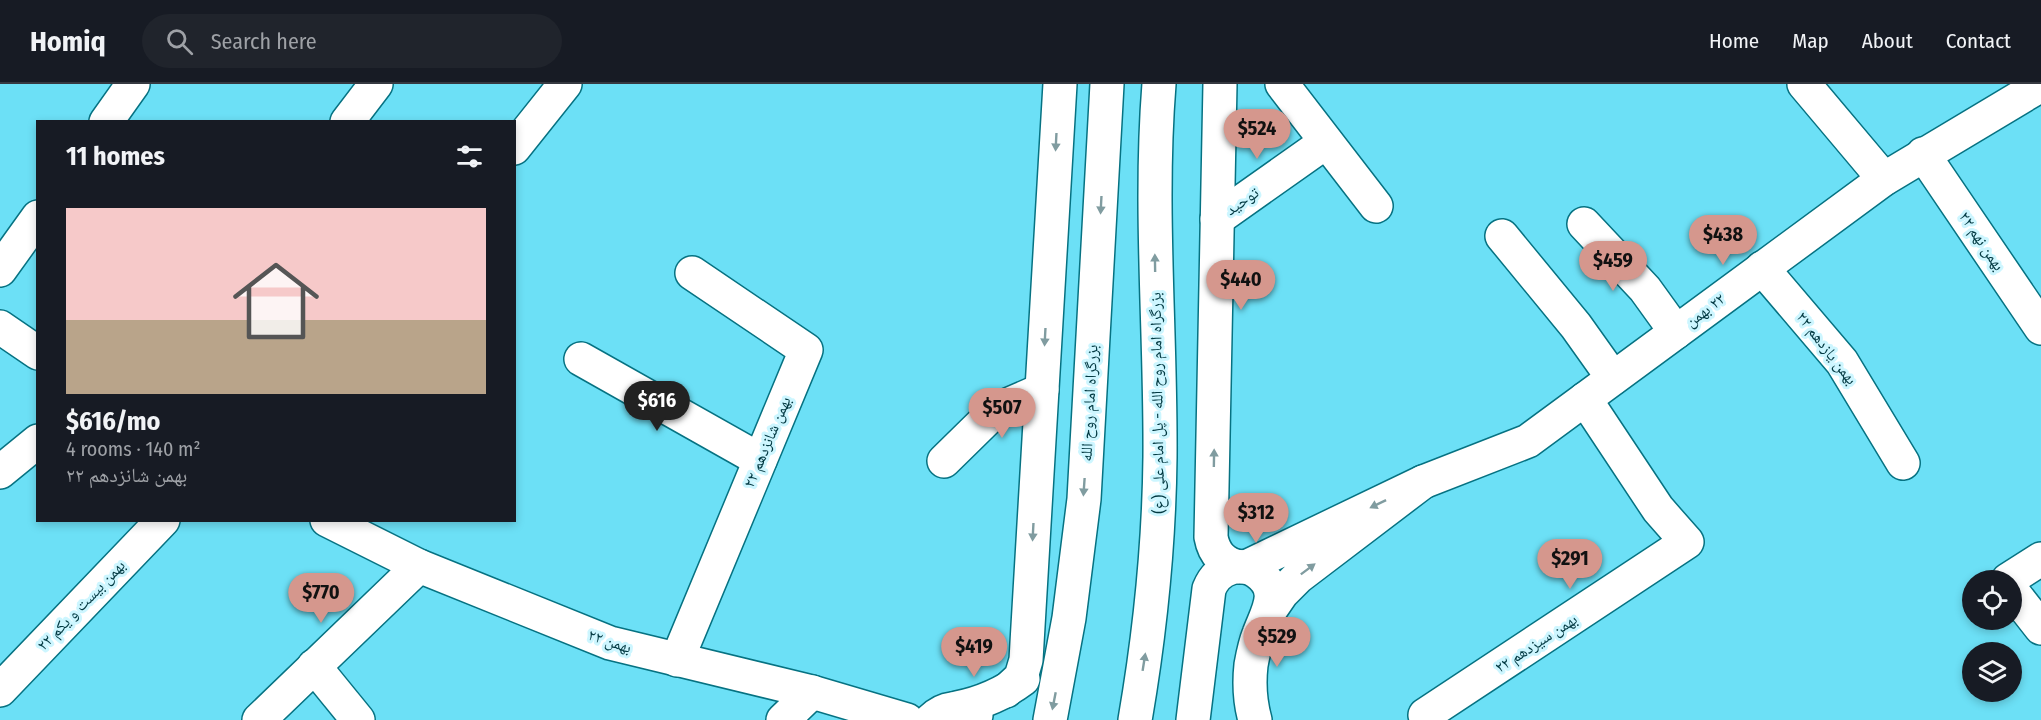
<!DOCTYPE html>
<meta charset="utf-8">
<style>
body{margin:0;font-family:"Fira Sans Condensed","Noto Naskh Arabic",sans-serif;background:#20242c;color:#f1f3f6;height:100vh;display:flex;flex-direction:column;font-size:22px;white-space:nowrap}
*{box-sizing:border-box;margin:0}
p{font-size:20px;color:#9ea1a6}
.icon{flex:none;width:33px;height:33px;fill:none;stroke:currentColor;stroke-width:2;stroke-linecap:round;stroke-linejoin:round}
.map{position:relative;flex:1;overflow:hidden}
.panel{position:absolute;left:36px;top:36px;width:480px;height:402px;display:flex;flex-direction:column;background:#171b24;border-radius:0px;box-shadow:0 3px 9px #0003}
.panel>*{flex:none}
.fabs{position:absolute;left:1962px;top:486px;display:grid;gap:12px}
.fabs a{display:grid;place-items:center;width:60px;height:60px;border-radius:50%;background:#171b24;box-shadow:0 3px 9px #0003;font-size:30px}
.price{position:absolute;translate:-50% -51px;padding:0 14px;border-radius:21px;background:#d5978d;color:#111;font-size:20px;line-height:39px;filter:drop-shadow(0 2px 3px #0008)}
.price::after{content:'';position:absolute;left:50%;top:36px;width:18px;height:14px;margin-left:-9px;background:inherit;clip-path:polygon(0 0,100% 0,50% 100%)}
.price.active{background:#222;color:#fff}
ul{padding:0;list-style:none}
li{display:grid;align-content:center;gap:12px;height:318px;padding:0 30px}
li+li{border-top:2px solid #363941}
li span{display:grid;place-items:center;height:186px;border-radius:0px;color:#555}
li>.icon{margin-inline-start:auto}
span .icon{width:108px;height:108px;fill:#fffc;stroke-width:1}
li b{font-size:26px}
h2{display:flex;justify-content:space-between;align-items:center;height:72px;padding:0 30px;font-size:26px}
header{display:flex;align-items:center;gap:36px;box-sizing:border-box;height:84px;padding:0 30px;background:#171b24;border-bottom:2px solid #363941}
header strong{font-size:28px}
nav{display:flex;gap:33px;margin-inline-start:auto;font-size:21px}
.search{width:420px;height:54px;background:#20242c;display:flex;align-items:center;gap:15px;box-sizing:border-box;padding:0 21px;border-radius:33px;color:#9ea1a6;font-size:22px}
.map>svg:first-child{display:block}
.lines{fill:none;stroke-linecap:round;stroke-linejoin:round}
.street-casing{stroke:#067282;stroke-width:36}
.secondary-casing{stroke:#067282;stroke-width:36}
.highway-casing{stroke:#067282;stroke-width:36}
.street{stroke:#fff;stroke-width:33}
.secondary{stroke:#fff;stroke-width:33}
.highway{stroke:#fff;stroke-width:33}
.oneway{fill:#809ca0}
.labels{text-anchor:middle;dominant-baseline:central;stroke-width:6;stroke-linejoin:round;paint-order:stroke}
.street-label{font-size:16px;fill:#023942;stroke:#cdf6ff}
</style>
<header>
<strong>Homiq</strong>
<div class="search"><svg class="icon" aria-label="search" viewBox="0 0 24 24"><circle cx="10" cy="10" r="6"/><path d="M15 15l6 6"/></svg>Search here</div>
<nav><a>Home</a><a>Map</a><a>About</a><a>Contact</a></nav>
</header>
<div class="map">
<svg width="2041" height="636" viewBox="0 0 2041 636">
<rect width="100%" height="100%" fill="#6ce0f6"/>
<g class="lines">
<g class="street-casing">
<g id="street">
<path d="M1282 0 1376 122"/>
<path d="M1804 0 1884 95"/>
<path d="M106 38 133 0"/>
<path d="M347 38 376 0"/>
<path d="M514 64 565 0"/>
<path d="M1923 70 2041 244"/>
<path d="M1217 135 1326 58"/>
<path d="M1584 140 1645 205 1676 248"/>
<path d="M1502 152 1576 242 1613 294"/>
<path d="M1762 184 1842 278 1903 379"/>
<path d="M0 186 38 133"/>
<path d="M0 243 38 269"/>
<path d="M581 275 760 376"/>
<path d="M944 377 996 326 1042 306"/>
<path d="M0 388 38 357"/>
<path d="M1423 398 1528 357 1884 95 2041 1"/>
<path d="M327 436 419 482 610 559 812 608 907 636"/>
<path d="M1246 483 1423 398 1298 493 1282 509 1269 528"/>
<path d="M2008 496 2041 475"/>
<path d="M2012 507 2041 544"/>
<path d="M677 576 806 266 692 189"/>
<path d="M314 582 358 636"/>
<path d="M0 606 163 436"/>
<path d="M259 636 419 482"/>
<path d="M783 636 812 608"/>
<path d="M1431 636 1425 631 1687 458 1658 425 1585 315"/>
</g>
</g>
<g class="secondary-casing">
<g id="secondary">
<path d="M1220 0 1211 453C1214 470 1224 480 1240 483"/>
<path d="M1006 607 1021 593 1026 576 1060 0"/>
<path d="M957 624C982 619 1003 610 1023 595"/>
<path d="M931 636C944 623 960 621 976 631"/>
<path d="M1193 636 1209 505C1213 495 1220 487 1231 484 1239 481 1250 483 1257 488 1283 506 1267 528 1259 550 1255 560 1253 570 1251 581 1249 599 1250 618 1255 636"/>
</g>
</g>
<g class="highway-casing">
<g id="highway">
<path d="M1050 636 1069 534 1084 415 1107 0"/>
<path d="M1135 636C1150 549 1159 462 1160 373 1161 249 1149 125 1159 0"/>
</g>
</g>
<use href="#street" class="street"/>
<use href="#secondary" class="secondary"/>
<use href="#highway" class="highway"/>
</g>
<defs><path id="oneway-solid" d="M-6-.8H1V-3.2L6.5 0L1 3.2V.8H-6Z" transform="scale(1.5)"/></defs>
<g class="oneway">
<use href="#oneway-solid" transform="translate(1056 58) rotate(93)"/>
<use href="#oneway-solid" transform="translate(1101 121) rotate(93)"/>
<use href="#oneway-solid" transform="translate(1155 179) rotate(-91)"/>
<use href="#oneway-solid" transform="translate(1045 253) rotate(93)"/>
<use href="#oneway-solid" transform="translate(1214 374) rotate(-89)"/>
<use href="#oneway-solid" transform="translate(1084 403) rotate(94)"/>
<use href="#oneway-solid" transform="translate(1378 420) rotate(154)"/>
<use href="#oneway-solid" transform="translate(1033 448) rotate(93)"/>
<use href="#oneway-solid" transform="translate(1308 485) rotate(-37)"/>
<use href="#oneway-solid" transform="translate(1144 578) rotate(-81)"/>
<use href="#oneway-solid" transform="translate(1054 617) rotate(101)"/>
</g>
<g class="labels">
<g class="street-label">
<text transform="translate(1242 117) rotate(-35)">توحید</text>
<text transform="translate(1982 157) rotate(56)">۲۲ بهمن نهم</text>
<text transform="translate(1705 226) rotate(-37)">٢٢ بهمن</text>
<text transform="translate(1827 264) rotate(52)">۲۲ بهمن یازدهم</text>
<text transform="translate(1089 319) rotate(-87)">بزرگراه امام روح الله</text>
<text transform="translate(1157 319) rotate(-91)">بزرگراه امام روح الله - پل امام علی (ع)</text>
<text transform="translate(767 358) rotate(-67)">۲۲ بهمن شانزدهم</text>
<text transform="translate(81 521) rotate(-46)">۲۲ بهمن بیست و یکم</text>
<text transform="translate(610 557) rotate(18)">۲۲ بهمن</text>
<text transform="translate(1536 559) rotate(-33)">۲۲ بهمن سیزدهم</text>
</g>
</g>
</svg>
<div class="fabs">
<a><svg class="icon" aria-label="locate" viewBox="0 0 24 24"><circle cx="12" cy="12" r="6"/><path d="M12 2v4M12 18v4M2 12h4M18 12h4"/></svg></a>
<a><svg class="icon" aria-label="layers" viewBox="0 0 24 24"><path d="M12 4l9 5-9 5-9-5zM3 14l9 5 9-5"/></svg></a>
</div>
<b class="price" style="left:1257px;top:76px">$524</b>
<b class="price" style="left:1723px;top:182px">$438</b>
<b class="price" style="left:1613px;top:208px">$459</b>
<b class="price" style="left:1241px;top:227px">$440</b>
<b class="price active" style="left:657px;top:348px">$616</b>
<b class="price" style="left:1002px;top:355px">$507</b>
<b class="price" style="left:1256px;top:460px">$312</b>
<b class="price" style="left:1570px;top:506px">$291</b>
<b class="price" style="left:321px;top:540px">$770</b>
<b class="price" style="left:1277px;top:584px">$529</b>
<b class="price" style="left:974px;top:594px">$419</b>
<section class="panel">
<h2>11 homes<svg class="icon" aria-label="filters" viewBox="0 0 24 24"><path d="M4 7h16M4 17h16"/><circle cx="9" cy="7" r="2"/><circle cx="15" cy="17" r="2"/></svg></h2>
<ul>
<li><span style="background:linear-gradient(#f6c9c9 60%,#b9a48a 0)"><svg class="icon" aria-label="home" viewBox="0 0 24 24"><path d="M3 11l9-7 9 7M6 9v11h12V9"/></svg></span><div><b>$616/mo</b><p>4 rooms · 140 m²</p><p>۲۲ بهمن شانزدهم</p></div></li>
</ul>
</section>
</div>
